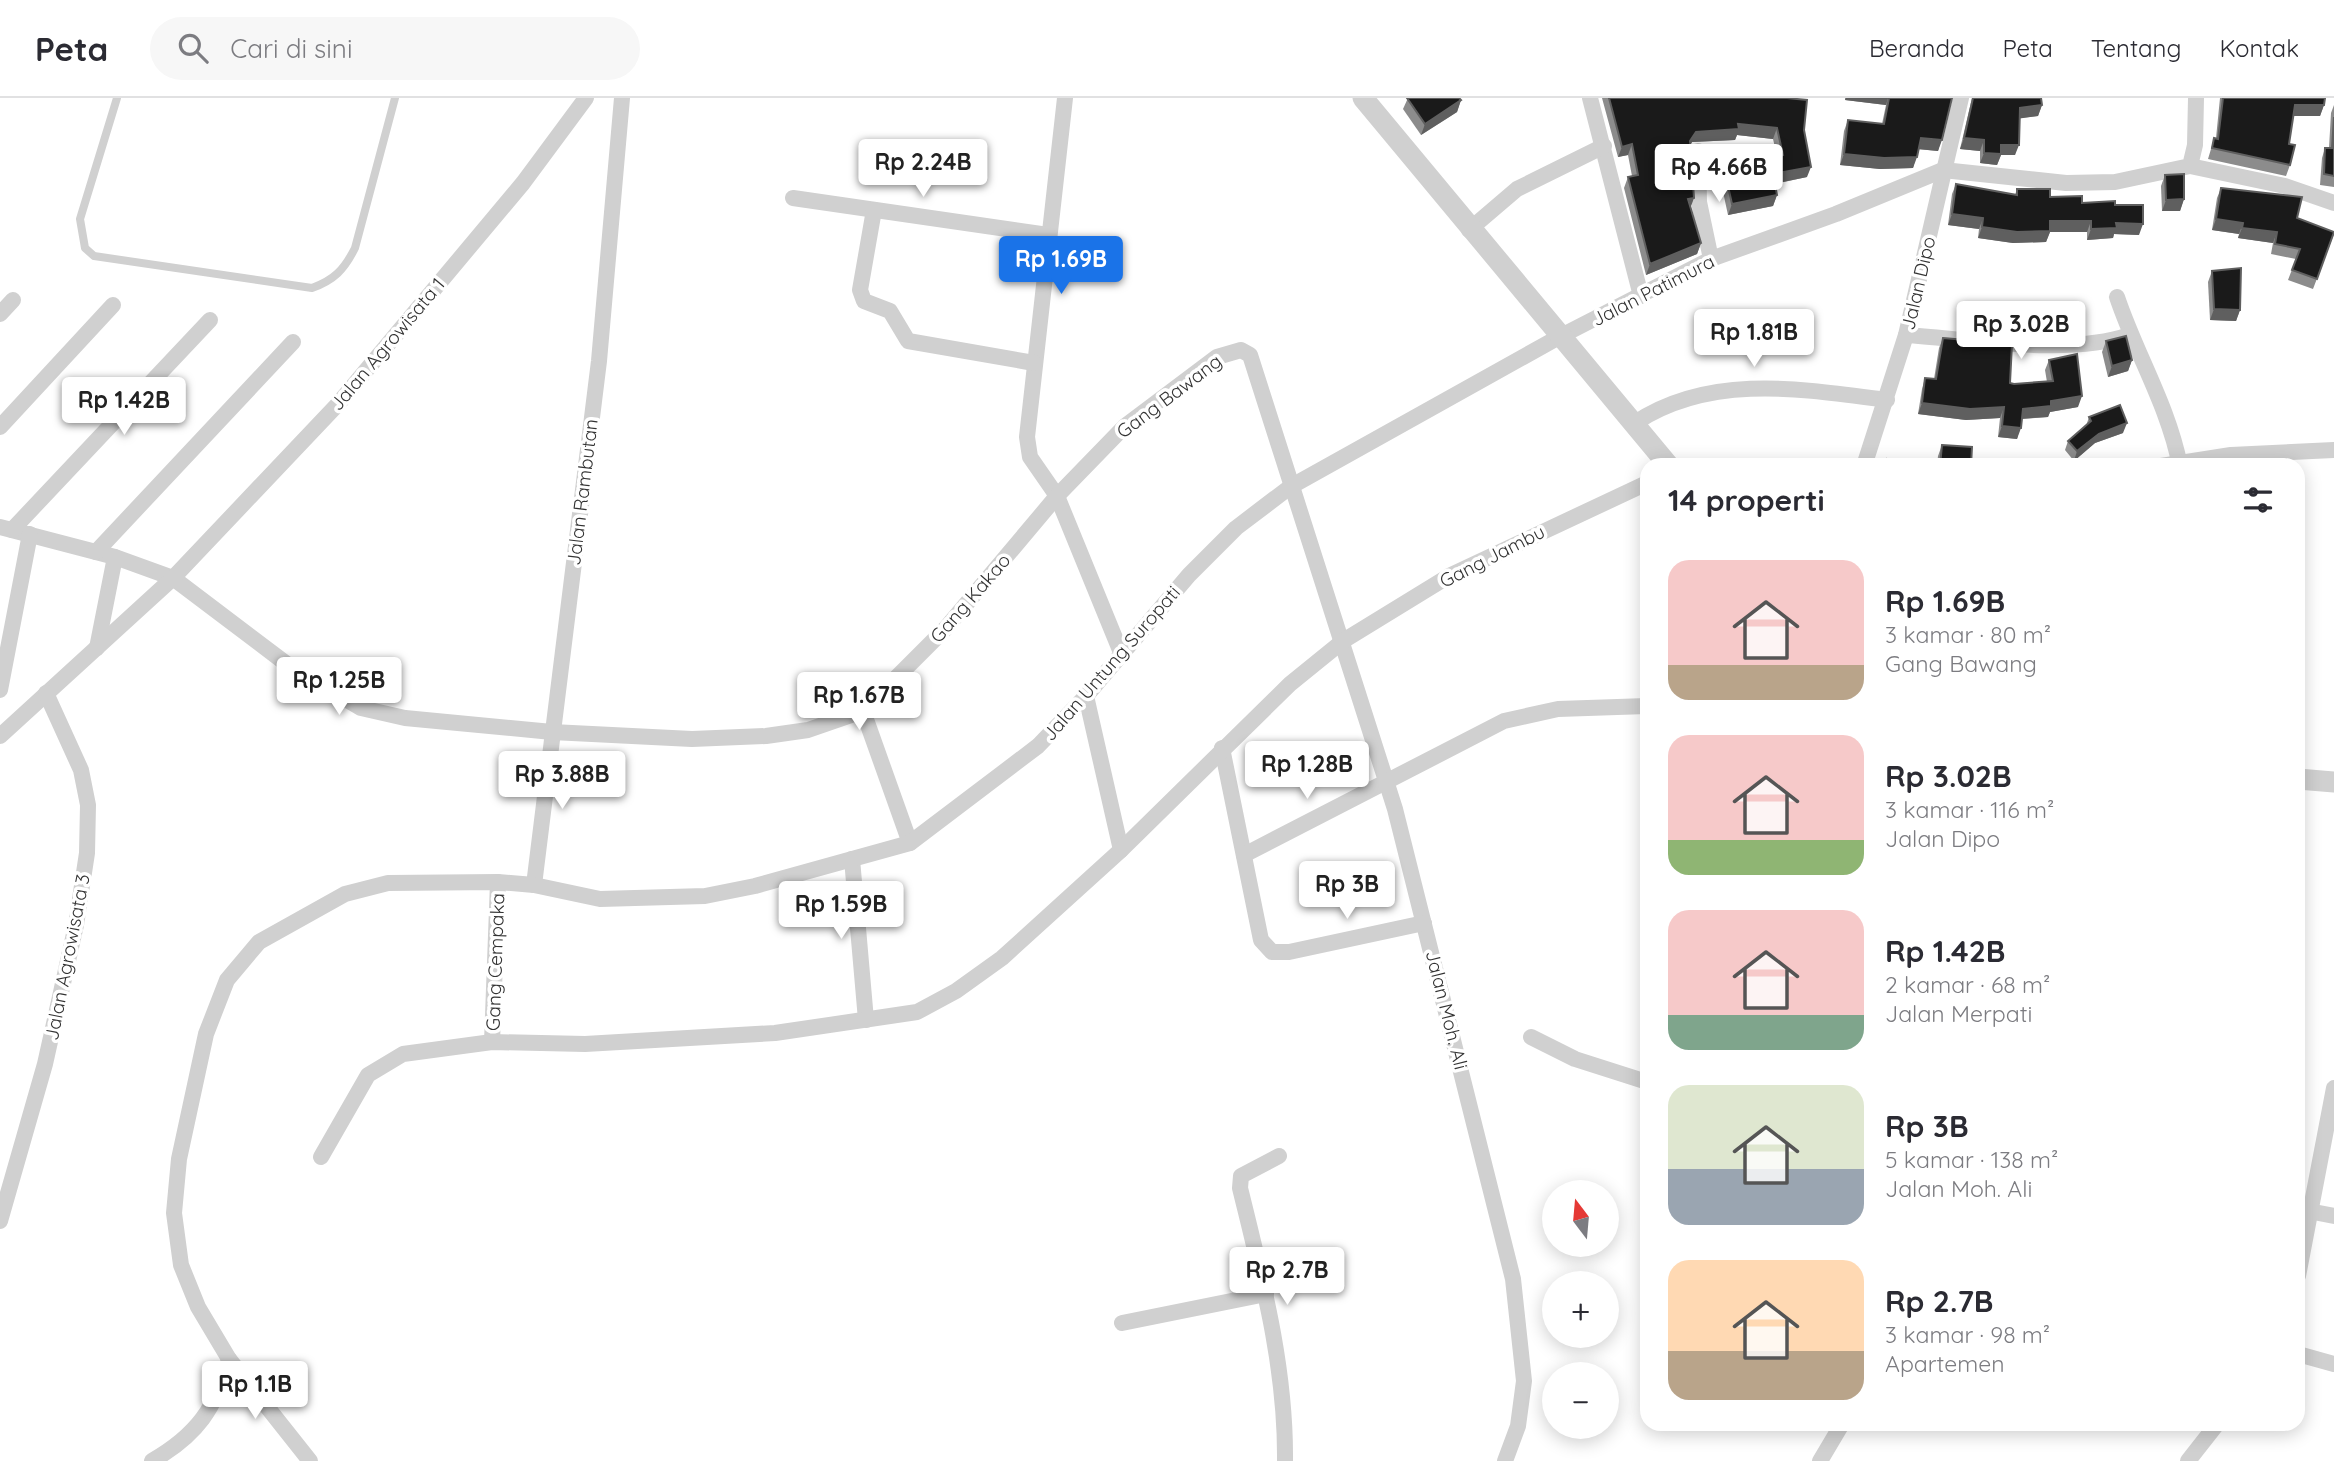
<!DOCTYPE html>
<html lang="id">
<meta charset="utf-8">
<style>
body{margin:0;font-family:Quicksand,sans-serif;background:#f7f7f7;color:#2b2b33;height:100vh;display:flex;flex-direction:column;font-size:26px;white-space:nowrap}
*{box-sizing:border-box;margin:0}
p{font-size:23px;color:#7c7c81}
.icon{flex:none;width:38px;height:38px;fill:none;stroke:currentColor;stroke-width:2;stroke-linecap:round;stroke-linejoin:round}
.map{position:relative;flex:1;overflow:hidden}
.side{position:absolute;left:1640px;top:360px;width:665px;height:973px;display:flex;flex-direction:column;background:#fff;border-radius:21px;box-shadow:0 4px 18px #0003}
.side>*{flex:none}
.needle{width:46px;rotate:344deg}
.buttons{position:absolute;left:1542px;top:1082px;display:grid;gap:14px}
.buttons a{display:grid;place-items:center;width:77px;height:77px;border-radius:50%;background:#fff;box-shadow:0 4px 18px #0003;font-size:35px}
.price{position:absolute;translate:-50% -60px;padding:0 16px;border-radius:7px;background:#fff;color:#222;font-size:23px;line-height:46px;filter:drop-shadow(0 2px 4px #0008)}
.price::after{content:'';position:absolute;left:50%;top:42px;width:21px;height:16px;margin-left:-10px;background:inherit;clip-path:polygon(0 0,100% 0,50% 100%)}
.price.active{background:#1a73e8;color:#fff}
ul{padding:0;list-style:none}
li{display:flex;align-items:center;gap:21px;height:175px;padding:0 28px}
li span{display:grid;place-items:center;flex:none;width:196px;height:140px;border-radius:21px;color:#555}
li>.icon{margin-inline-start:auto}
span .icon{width:84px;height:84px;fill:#fffc;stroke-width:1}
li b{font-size:30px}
h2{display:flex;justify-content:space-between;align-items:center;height:84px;padding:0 28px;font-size:30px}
header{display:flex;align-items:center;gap:42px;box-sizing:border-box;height:98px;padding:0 35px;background:#fff;border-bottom:2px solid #e1e1e2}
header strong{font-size:33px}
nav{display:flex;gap:38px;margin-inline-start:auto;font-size:24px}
.search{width:490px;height:63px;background:#f7f7f7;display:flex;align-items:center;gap:18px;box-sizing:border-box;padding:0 24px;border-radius:38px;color:#7c7c81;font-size:26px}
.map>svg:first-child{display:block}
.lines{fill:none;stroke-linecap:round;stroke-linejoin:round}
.service{stroke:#d0d0d0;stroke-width:8}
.minor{stroke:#d0d0d0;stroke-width:16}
.tertiary{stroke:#d0d0d0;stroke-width:21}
.wall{fill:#8c8c8c}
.shaded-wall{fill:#5f5f5f}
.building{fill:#1a1a1a;stroke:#5f5f5f;stroke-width:2}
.labels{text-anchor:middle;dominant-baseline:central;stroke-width:7;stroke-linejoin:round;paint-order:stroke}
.street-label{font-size:19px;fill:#333;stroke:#fff}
</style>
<header>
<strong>Peta</strong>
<div class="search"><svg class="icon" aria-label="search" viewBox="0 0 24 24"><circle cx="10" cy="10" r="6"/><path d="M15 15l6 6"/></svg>Cari di sini</div>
<nav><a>Beranda</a><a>Peta</a><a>Tentang</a><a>Kontak</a></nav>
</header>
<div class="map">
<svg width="2334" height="1363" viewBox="0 0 2334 1363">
<rect width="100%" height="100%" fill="#fff"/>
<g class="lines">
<path class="service" d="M117 0 80 121 85 150 94 158 312 190C334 182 344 172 355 150L395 0"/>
<g class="minor">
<path d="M1065 0 1027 339 1030 359 1057 398 1122 557"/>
<path d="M1590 0 1641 198"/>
<path d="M1698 53 1699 104 1711 161"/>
<path d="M2190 68 2285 88 2334 105"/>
<path d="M793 100 1048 137"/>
<path d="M874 112 860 192 864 203 890 213 908 243 1034 265"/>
<path d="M1469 132 1517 91 1604 48"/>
<path d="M2117 199C2136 256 2168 307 2180 368"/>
<path d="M0 216 13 202"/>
<path d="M1906 237C1969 241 2071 258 2129 237"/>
<path d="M1635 325C1710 275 1803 291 1887 302"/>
<path d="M0 329 113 207"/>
<path d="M1864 368 1906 237 1961 0"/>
<path d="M2161 368 2231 357 2334 352"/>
<path d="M0 429 115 459 173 480 288 567 361 610 405 620 552 634 692 641 766 638 808 632 863 613 946 530 1057 398 1124 329 1217 259 1241 252 1250 257 1395 711 1513 1181 1524 1283 1518 1328 1505 1363"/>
<path d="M12 432 210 222"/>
<path d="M96 454 293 244"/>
<path d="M97 550 115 459"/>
<path d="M0 592 30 436"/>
<path d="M1086 598 1121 752"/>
<path d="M863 613 910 745"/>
<path d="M0 638 173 480 338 306 523 85 586 0"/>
<path d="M1222 650 1261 842 1272 854H1289L1424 825"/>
<path d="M1244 757 1504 623 1558 611 1647 608"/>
<path d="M852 761 866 922"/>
<path d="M534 787 599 263 622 0"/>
<path d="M1531 939 1575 961 1647 984"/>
<path d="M492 944 498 784"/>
<path d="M1279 1058 1241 1078 1240 1090C1262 1180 1286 1269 1285 1363"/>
<path d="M321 1059 368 977 403 956 492 944 585 946 775 935 917 914 956 893 1002 860 1121 752 1290 586 1343 543 1449 478 1647 385"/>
<path d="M2298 1111 2334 1118"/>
<path d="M0 1123 45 966 76 827 87 755 88 707 81 672 46 595"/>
<path d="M2298 1178 2334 990"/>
<path d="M1122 1225 1266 1196"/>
<path d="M2298 1256 2334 1266"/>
<path d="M229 1261 310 1363"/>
<path d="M152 1363C197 1337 216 1310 229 1261L198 1209 181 1167 174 1115 179 1061 206 936 227 882 259 844 345 796 388 785 498 784 534 787 600 801 705 798 755 788 910 745 1038 648 1086 598 1189 477 1236 430 1290 389 1559 239 1711 161 1836 116 1943 72 2066 85 2115 84 2190 68 2195 47 2196 0"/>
<path d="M1820 1363 1842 1326"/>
<path d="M2188 1363 2217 1326"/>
</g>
<g class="tertiary">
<path d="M1363 0 1669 368"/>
<path d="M2298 681 2334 684"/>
</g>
</g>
<g class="wall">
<path d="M1408 0 1461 2 1457 14 1421 37 1403 11Z"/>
<path d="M1602 0H1787L1804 32 1807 79 1775 86 1777 97 1773 108 1728 117 1720 80 1724 70 1777 58 1773 41 1737 37 1735 42 1692 44 1690 47V109L1701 145 1697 156 1646 177 1624 90 1628 79 1632 78 1628 57 1618 59Z"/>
<path d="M1845 0H1952L1938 53 1918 51 1913 70 1880 71 1840 67 1844 33 1848 22 1882 26 1886 7 1845 2Z"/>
<path d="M1972 0H2041L2042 7 2038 18 2020 20 2015 57H2001L1997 67 1980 65V53L1960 51Z"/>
<path d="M2220 0H2325L2324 7 2320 18H2293L2289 46 2290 67 2286 78 2208 61 2211 51 2214 40H2216Z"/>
<path d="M2334 7V89L2320 87 2322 60 2325 50H2329L2331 15Z"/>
<path d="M2165 77 2184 101 2180 113H2162L2161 88Z"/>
<path d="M1956 86 2015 97 2017 91 2082 105 2115 107 2139 137 2114 136 2113 140 2087 142V134H2050L2046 144 2013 145 1978 140 1979 131 1948 127 1952 96Z"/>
<path d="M2221 90 2334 136 2313 191 2288 182 2296 161 2271 156 2273 145 2238 140 2239 136 2212 132 2217 100Z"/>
<path d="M2212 173 2240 212 2236 223 2210 222 2208 184Z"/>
<path d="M1943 240 2010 285 2014 286 2047 284 2045 272 2049 262 2078 309 2050 314 2048 319 2022 321 2017 341 1998 339 2000 320 1966 322 1918 316 1922 291 1925 280 1934 281 1939 250Z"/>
<path d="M2106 243 2132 262 2128 273 2108 279 2102 254Z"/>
<path d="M2089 319 2123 335 2095 345 2074 363 2065 352 2068 343 2086 328Z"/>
<path d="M1942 347 1971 368H1937L1938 358Z"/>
</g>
<g class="shaded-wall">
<path d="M1846 0H1888L1886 7 1845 2Z"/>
<path d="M1461 2 1457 14 1421 37 1425 26Z"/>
<path d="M2042 7 2038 18 2016 21 2020 10Z"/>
<path d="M2295 7H2324L2320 18H2291Z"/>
<path d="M1738 26 1777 30 1773 41 1737 37 1735 42 1692 44 1686 54 1690 43 1696 34Z"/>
<path d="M1921 40 1942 42 1938 53 1917 51Z"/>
<path d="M1964 40 1984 42 1980 53 1960 51Z"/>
<path d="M1632 46 1628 57 1618 59 1622 49Z"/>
<path d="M2001 47H2019L2015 57H2001L1997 67 1980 65 1984 55Z"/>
<path d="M1844 56 1917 59 1913 70 1880 71 1840 67Z"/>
<path d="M1811 69 1807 79 1769 87 1773 76Z"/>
<path d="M1777 97 1773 108 1728 117 1732 106Z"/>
<path d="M1694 100 1690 111 1688 101Z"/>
<path d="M2184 101 2180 113H2162L2166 102Z"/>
<path d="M1952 116 1983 120 1979 131 1948 127Z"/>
<path d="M2216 121 2243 125 2239 136 2212 132Z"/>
<path d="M2050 123H2091L2087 134H2050L2046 144 2013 145 1978 140 1982 129Z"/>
<path d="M2116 125 2143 126 2139 137 2114 136 2113 140 2087 142 2091 131Z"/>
<path d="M2242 130 2277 134 2273 145 2238 140Z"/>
<path d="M1701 145 1697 156 1646 177 1650 166Z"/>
<path d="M2214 211 2240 212 2236 223 2210 222Z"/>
<path d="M2132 262 2128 273 2108 279 2112 268Z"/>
<path d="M2082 298 2078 309 2050 314 2048 319 2019 321 2023 311 2051 303Z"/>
<path d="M1922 305 2004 309 2000 320 1966 322 1918 316Z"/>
<path d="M2127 325 2123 335 2095 345 2074 363 2077 353 2099 336Z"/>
<path d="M2002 328 2021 330 2017 341 1998 339Z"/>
</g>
<g class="building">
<path d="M1407 0H1459L1461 2 1425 26Z"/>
<path d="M1609 0H1787L1807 2 1804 32 1811 69 1773 76 1777 97 1732 106 1724 70 1783 57 1777 30 1738 26 1739 31 1696 34 1690 43 1694 100 1688 101 1701 145 1650 166 1628 79 1638 77 1632 46 1622 49Z"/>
<path d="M1889 0H1952L1942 42 1921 40 1917 59 1884 60 1844 56 1848 22 1884 26Z"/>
<path d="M1973 0H2041L2042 7 2020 10 2019 47H2001V56L1984 55V42L1964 40Z"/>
<path d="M2223 0H2325L2324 7H2295L2289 46 2295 47 2290 67 2212 50 2214 40 2218 41Z"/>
<path d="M2334 19V78L2324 76 2325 50H2332Z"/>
<path d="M2184 76V101L2166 102 2165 77Z"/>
<path d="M1956 86 2017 97V91H2050V99L2082 98V105L2115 103V107H2143V126L2116 125 2117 130 2091 131V123H2050V133L2017 134 1982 129 1983 120 1952 116Z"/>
<path d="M2221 90 2302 99 2297 120 2334 134 2317 181 2292 172 2300 151 2275 146 2277 134 2242 130 2243 125 2216 121Z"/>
<path d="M2241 170 2240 212 2214 211 2212 173Z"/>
<path d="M2126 238 2132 262 2112 268 2106 243Z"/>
<path d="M1943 240 2012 246 2010 285 2014 286 2053 283 2049 262 2077 256 2082 298 2051 303V308L2023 311 2021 330 2002 328 2004 309 1970 311 1922 305 1925 280 1936 281Z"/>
<path d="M2120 307 2127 325 2099 336 2077 353 2068 343 2091 323 2089 319Z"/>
<path d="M1942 347 1972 349 1971 368H1940Z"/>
<path d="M1887 361 1935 368H1886Z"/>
</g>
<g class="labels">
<g class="street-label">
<text transform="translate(1918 185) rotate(-77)">Jalan Dipo</text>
<text transform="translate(1653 192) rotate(-27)">Jalan Patimura</text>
<text transform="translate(387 246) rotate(-50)">Jalan Agrowisata 1</text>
<text transform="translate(1169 298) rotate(-37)">Gang Bawang</text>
<text transform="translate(582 394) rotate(-83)">Jalan Rambutan</text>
<text transform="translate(1492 458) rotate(-27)">Gang Jambu</text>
<text transform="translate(970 500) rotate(-49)">Gang Kakao</text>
<text transform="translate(1111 565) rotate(-49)">Jalan Untung Suropati</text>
<text transform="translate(67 859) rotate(-79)">Jalan Agrowisata 3</text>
<text transform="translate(495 864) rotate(-88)">Gang Cempaka</text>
<text transform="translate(1447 912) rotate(76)">Jalan Moh. Ali</text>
</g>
</g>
</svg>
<div class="buttons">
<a><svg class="needle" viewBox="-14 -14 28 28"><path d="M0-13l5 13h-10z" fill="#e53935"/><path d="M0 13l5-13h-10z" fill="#7c7c81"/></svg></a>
<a>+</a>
<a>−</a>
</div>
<b class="price" style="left:923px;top:101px">Rp 2.24B</b>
<b class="price" style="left:1719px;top:106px">Rp 4.66B</b>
<b class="price active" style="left:1061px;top:198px">Rp 1.69B</b>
<b class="price" style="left:2021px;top:263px">Rp 3.02B</b>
<b class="price" style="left:1754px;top:271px">Rp 1.81B</b>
<b class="price" style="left:124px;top:339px">Rp 1.42B</b>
<b class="price" style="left:339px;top:619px">Rp 1.25B</b>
<b class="price" style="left:859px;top:634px">Rp 1.67B</b>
<b class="price" style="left:1307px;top:703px">Rp 1.28B</b>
<b class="price" style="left:562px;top:713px">Rp 3.88B</b>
<b class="price" style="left:1347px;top:823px">Rp 3B</b>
<b class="price" style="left:841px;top:843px">Rp 1.59B</b>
<b class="price" style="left:1287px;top:1209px">Rp 2.7B</b>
<b class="price" style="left:255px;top:1323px">Rp 1.1B</b>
<section class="side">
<h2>14 properti<svg class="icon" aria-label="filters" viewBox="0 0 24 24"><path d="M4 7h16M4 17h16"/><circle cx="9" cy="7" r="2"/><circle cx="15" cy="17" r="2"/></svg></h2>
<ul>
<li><span style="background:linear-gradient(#f6c9c9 75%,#b9a48a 0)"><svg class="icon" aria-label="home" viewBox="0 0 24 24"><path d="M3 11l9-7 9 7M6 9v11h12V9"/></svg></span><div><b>Rp 1.69B</b><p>3 kamar · 80 m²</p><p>Gang Bawang</p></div></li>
<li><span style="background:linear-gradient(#f6c9c9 75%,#8fb573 0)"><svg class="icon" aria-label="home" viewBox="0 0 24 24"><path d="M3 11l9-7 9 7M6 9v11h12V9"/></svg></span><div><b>Rp 3.02B</b><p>3 kamar · 116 m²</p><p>Jalan Dipo</p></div></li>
<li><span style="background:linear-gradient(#f6c9c9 75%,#7fa58c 0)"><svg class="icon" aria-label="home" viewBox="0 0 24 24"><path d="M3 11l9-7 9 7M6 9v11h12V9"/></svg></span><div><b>Rp 1.42B</b><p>2 kamar · 68 m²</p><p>Jalan Merpati</p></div></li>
<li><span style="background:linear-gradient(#dfe7d0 60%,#9aa5b1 0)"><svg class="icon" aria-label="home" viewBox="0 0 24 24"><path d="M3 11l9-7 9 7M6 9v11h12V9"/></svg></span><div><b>Rp 3B</b><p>5 kamar · 138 m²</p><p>Jalan Moh. Ali</p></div></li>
<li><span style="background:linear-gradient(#ffd9b3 65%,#b9a48a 0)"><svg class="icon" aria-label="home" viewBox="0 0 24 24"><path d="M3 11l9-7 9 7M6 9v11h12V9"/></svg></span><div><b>Rp 2.7B</b><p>3 kamar · 98 m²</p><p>Apartemen</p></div></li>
</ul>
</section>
</div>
